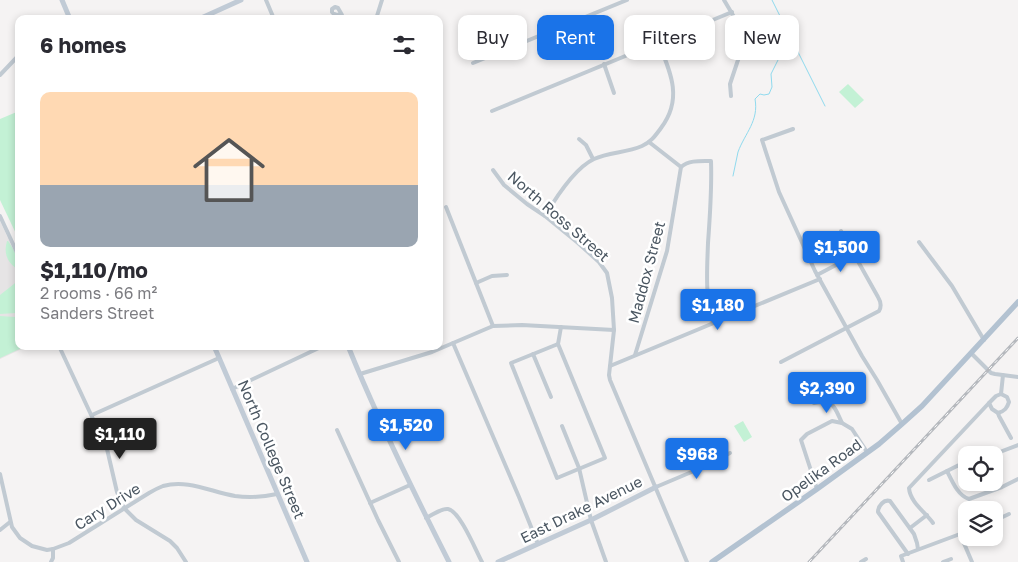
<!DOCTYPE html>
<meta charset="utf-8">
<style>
body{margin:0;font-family:"Golos Text",sans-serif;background:#f2f2f3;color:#2b2b33;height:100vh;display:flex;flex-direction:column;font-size:19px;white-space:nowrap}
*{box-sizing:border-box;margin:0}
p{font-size:16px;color:#7c7c81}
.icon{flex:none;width:28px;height:28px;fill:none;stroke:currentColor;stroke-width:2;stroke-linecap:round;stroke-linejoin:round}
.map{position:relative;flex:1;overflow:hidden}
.details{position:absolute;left:15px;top:15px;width:428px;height:335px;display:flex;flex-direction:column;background:#fff;border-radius:10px;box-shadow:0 2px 8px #0003}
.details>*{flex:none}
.guide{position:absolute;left:458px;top:15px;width:475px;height:45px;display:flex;gap:10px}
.tools{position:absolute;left:958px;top:446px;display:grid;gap:10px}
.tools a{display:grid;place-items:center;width:45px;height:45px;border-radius:10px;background:#fff;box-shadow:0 2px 8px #0003;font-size:25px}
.price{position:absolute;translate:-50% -42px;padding:0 11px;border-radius:5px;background:#1a73e8;color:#fff;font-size:16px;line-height:32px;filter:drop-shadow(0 1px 2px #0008)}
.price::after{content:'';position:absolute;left:50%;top:30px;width:15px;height:11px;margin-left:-8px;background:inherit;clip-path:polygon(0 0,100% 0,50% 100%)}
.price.current{background:#222;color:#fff}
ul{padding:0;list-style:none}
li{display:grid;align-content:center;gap:10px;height:265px;padding:0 25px}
li span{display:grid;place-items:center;height:155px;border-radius:10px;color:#555}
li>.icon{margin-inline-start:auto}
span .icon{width:90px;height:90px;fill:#fffc;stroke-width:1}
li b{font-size:21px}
h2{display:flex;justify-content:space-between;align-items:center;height:60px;padding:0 25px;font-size:21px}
.chip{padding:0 18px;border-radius:10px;background:#fff;box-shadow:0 2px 8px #0003;font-size:18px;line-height:45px}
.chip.current{background:#1a73e8;color:#fff}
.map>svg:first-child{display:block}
.education{fill:#e6e4e5}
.green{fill:#c3f1d5}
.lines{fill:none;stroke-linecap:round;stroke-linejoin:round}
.stream{stroke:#90daee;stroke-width:1}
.street{stroke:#c1cad2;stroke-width:4}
.secondary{stroke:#c1cbd6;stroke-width:5}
.primary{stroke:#b3c2d1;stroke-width:5.5}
.rail-casing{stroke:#b5b8bd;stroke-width:3}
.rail{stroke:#fff;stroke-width:1;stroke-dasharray:4;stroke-linecap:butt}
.labels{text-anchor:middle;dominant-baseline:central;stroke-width:5;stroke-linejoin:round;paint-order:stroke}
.street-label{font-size:15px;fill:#4a5661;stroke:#fff}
</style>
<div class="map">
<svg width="1018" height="562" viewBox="0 0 1018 562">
<rect width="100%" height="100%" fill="#f5f3f3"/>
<path class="education" d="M0 221 19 262V346H28L0 359Z"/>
<g class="green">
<path d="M848 84 864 100 855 108 839 92Z"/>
<path d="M19 111V240L0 200V119Z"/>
<path d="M7 241H8C14 249 19 260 19 270 8 264 3 254 7 241Z"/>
<path d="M19 280V311L16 313 0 314V295Z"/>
<path d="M19 314V346H26L0 358V316L15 317Z"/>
<path d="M743 421 752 437 744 442 734 426Z"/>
</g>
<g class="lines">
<g class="stream">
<path d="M772 0 825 106"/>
<path d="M733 176C735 168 736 160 738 152 745 133 759 121 755 99L760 94 764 95 769 94 772 87 771 74 778 60 777 52 784 23"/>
</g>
<g class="street">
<path d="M266 0 274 19"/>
<path d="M724 0 737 22 742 38 741 51 730 84 731 96"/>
<path d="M335 7 338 8 342 15C338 15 335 16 332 12V9Z"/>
<path d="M376 19 382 0"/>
<path d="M473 63 627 0"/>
<path d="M604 64 614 93"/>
<path d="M0 75 19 55"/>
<path d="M492 111 732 12"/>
<path d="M793 129 762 140 779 192 815 271 862 356 877 380 902 424"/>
<path d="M579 139 586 145 593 159"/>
<path d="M649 142 681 167"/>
<path d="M493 170 504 185 527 204 545 216 578 243 599 262 607 273 612 298 614 330 609 375 610 380 687 562"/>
<path d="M446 207 493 326"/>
<path d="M0 216 19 257"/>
<path d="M545 216C555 199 575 168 594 159 609 152 626 153 642 146 651 142 655 136 661 128 683 99 671 73 658 42"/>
<path d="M919 242 952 286 984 340"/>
<path d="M817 275 855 255"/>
<path d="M476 283 492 276 507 275"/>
<path d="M453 343 519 497 538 544"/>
<path d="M558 344 605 458 557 478 511 363Z"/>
<path d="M558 344 561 327"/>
<path d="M59 346 107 449 117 492 124 508 136 520 170 541 177 548 186 562"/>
<path d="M533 354 551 397"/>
<path d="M972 354 991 373 995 374 1018 377"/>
<path d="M635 355 667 251 681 167C689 160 700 161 711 161 712 189 710 216 708 243 707 271 705 296 713 323"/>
<path d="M781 362 879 311C882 306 881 302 878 297L841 231"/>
<path d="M610 366 820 279"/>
<path d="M360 374 432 352 493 326 522 325 614 330"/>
<path d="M232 389 323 346"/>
<path d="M1001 394 1003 375"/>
<path d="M814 403C834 399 834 406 842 423"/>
<path d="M989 403 996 396 1001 394 1007 397 1009 402C1007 408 1005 411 998 413"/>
<path d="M92 415 219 358"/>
<path d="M562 426 579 468 591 520 606 562"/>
<path d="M337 430 378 520 399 562"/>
<path d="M992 455 1018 445"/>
<path d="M947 471C952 481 958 496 969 499L1002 487 1018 479"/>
<path d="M0 474 12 527 20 538 32 546 47 550 53 549 69 543 149 493C154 490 158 488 163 486 188 479 211 492 235 496 249 498 263 497 277 494"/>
<path d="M929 480 957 466 966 463"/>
<path d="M656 487 701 468 730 453"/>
<path d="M817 489 801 440 807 434 832 421 842 423 852 429 867 452"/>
<path d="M370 503 410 485"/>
<path d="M426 518C433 515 441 508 448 509 460 511 476 551 482 562"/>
<path d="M994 521 1009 514"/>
<path d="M933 523C925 512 910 502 909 488L989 403 992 409 998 413 999 416 1011 438"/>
<path d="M910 528 927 515"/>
<path d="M0 530 10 522"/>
<path d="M966 532 960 534 972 562"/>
<path d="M908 554 878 512C878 506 884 499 890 501L914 534 917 543 918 549"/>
<path d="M51 562 53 558V549"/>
<path d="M861 562 866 559"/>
<path d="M903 562 901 556 960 534"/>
<path d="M943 562 951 559"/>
</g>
<g class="secondary">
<path d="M62 0 70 19"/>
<path d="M199 19 241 0"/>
<path d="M214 346 307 562"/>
<path d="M348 346C378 420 413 491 449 562"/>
<path d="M498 562 591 520 656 487"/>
</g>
<path class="primary" d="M712 562 817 489 879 444 902 424 922 406 1018 302"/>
<g class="rail-casing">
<path id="rail" d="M809 562 1018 338"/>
</g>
<use href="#rail" class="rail"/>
</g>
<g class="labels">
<g class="street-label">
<text transform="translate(559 216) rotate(41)">North Ross Street</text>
<text transform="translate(646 272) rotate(-75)">Maddox Street</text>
<text transform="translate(272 449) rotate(67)">North College Street</text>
<text transform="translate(821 470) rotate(-36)">Opelika Road</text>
<text transform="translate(107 506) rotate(-32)">Cary Drive</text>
<text transform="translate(581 509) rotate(-26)">East Drake Avenue</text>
</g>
</g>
</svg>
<div class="tools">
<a><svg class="icon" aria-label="locate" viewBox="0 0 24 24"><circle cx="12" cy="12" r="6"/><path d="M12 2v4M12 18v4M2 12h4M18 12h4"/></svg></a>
<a><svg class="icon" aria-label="layers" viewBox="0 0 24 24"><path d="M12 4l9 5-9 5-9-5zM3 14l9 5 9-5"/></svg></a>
</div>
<b class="price" style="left:841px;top:273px">$1,500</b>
<b class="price" style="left:718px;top:331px">$1,180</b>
<b class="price" style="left:827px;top:414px">$2,390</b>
<b class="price" style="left:406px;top:451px">$1,520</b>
<b class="price current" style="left:120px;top:460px">$1,110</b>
<b class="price" style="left:697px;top:480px">$968</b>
<div class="guide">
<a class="chip">Buy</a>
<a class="chip current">Rent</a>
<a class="chip">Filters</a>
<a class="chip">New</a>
</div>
<section class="details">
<h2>6 homes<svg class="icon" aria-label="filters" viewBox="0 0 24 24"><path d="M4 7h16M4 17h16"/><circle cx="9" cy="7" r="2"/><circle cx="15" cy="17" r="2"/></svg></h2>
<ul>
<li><span style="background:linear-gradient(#ffd9b3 60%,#9aa5b1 0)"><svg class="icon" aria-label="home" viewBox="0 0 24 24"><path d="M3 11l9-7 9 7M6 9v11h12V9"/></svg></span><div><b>$1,110/mo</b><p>2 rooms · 66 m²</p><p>Sanders Street</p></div></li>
</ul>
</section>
</div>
